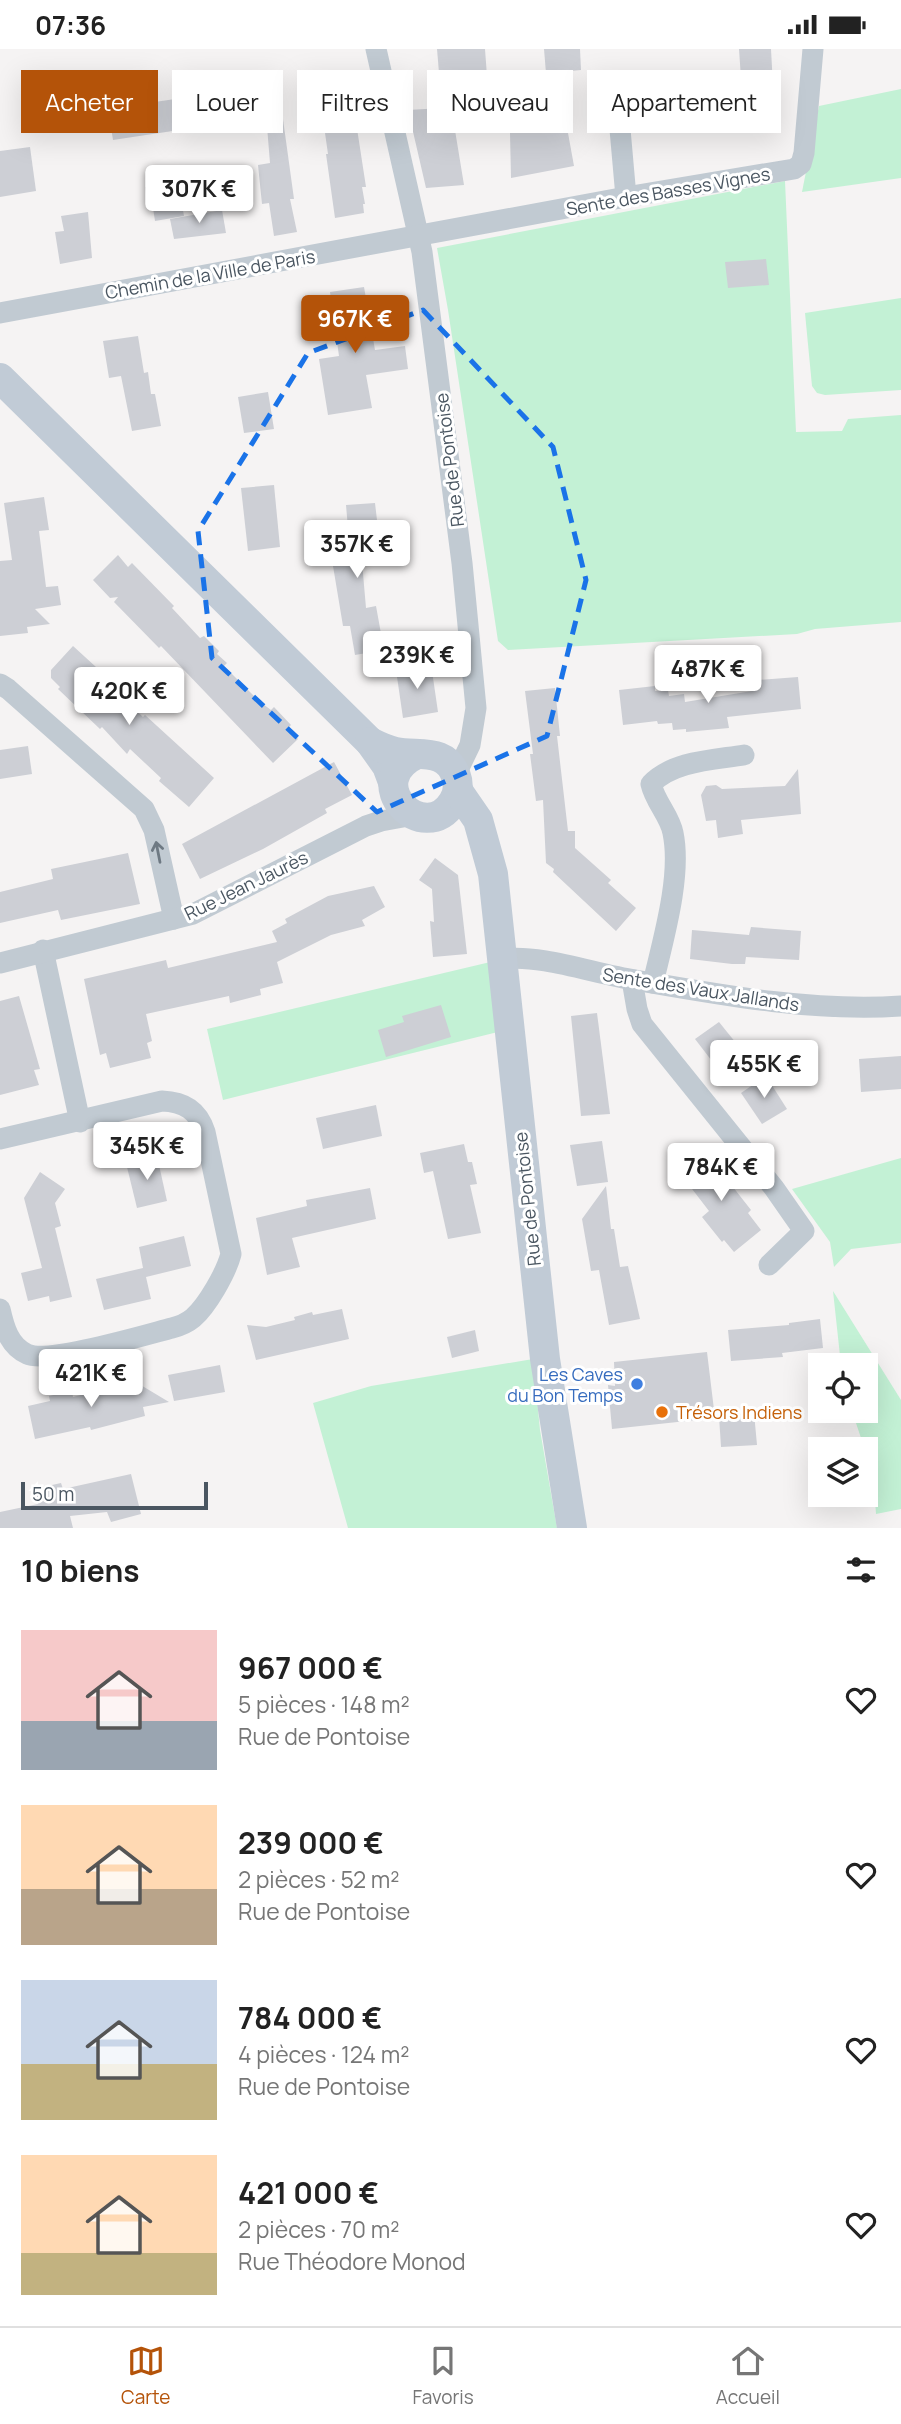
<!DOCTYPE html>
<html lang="fr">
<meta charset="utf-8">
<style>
body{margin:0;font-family:Manrope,sans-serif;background:#f2f2f2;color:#222;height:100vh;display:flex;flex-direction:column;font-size:26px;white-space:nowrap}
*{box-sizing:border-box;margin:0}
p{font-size:23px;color:#767676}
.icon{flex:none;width:38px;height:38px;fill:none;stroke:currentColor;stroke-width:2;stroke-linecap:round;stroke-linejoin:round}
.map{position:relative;height:1479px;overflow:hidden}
.side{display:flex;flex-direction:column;background:#fff;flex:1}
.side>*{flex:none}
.hud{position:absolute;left:21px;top:21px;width:859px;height:63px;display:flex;gap:14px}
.fabs{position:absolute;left:808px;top:1304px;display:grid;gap:14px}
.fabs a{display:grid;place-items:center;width:70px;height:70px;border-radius:0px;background:#fff;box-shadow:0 7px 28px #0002;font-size:35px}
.scale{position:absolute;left:21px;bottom:18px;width:187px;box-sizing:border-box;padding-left:7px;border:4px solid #4a5661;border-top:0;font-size:19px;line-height:24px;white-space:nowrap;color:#4a5661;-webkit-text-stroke:5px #fff;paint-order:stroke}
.price{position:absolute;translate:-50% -60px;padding:0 16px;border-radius:7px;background:#fff;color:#222;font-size:23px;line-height:46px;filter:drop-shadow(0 2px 4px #0008)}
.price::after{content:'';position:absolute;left:50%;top:42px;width:21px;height:16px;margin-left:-10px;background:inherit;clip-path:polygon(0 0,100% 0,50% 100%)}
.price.current{background:#b45309;color:#fff}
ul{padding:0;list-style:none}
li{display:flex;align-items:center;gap:21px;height:175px;padding:0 21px}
li span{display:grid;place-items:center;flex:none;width:196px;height:140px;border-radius:0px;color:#555}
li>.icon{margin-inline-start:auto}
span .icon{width:84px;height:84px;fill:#fffc;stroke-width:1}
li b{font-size:30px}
h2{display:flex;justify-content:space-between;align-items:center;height:84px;padding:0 21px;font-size:30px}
.pill{padding:0 24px;border-radius:0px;background:#fff;box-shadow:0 7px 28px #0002;font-size:24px;line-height:63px}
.pill.current{background:#b45309;color:#fff}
.status{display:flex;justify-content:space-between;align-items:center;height:49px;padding:0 35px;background:#fff;direction:ltr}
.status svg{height:19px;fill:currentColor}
.tabs{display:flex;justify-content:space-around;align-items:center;height:98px;border-top:2px solid #e0e0e0;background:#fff;font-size:19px;color:#767676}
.tabs a{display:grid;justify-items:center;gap:4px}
.tabs .current{color:#b45309}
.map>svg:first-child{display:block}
.green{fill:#c3f1d5}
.building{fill:#cdcfd5}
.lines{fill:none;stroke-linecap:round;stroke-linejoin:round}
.street{stroke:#c1cad2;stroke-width:21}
.secondary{stroke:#c1cbd6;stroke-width:30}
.oneway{stroke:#6e7983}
.marked{fill:none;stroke:#1a73e8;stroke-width:5;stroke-dasharray:14 9;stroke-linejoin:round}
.shop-dot{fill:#3f7fe0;stroke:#fff;stroke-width:2.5}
.food-dot{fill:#e8710a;stroke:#fff;stroke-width:2.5}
.labels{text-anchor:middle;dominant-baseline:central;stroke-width:6;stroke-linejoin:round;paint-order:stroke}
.street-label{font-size:18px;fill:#4a5661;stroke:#fff}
.shop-label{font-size:18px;fill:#366cbe;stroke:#fff;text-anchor:end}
.food-label{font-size:18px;fill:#c56008;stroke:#fff;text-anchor:start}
</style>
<div class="status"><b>07:36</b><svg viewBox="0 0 49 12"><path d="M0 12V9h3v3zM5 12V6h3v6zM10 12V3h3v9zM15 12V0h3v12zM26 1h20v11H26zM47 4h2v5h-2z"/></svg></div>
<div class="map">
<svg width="901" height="1479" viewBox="0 0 901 1479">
<rect width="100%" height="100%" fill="#f5f3f3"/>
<g class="green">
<path d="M901 40V129L802 143 819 57Z"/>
<path d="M785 132 796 383 842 382 848 370 901 366V573L815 580 797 585 508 601 498 592 448 261 437 199Z"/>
<path d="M901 249V341L825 346 817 344 812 337 805 264Z"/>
<path d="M503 910 510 980 223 1051 207 980Z"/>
<path d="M901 1109V1194L851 1200 834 1218 830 1193 792 1140Z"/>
<path d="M833 1242 901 1351V1460L876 1465 873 1425 852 1362H866V1316H841Z"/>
<path d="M533 1310 540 1381 557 1479H348L313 1354 371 1337Z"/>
</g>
<g class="building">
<path d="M437 0H485L490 68 453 69 464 136 426 139 408 61 442 59Z"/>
<path d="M544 0H580L581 21 546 24Z"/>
<path d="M739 0H771L774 56H771L772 73 744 74Z"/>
<path d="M361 21 365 46 352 47 366 138H362L365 155H363L364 164 335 169 326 105H328L325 84 334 83 325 25Z"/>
<path d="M66 44 71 80 44 83 39 48Z"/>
<path d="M690 46 691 66 679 79 653 80 651 48Z"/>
<path d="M195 47 199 78 113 91 108 60Z"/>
<path d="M282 63 294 150H290L297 183 274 187 269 154 262 155 258 116 270 114 266 65Z"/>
<path d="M566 73 574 117 511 129 510 84Z"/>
<path d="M30 98 36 142 0 148V102Z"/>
<path d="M178 131 184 167 155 172 153 159 148 160 145 138H150L149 135Z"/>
<path d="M222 161 226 184 174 190 170 170Z"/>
<path d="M88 163 92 209 60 215 55 183 64 182 61 167Z"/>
<path d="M766 210 769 236 728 239 725 213Z"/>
<path d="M364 238 375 301 405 297 408 320 366 326 372 359 328 366 319 310 339 307 330 243Z"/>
<path d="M138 287 144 324 148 323 151 345H155L161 377 132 382 121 327 109 329 103 292Z"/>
<path d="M268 343 274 380 244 384 238 348Z"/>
<path d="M274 436 280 498 248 502 241 439Z"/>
<path d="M44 448 49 481 39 482 46 538 58 537 61 556 35 560 50 575 27 578 28 584 0 587V512L12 511 4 454Z"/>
<path d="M375 454 379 488 360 490 366 559 376 557 384 601 355 606 350 577H343L329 493 349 491 346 456Z"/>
<path d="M118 506 128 518 132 514 174 557 172 559 200 589 204 587 219 602 217 605 227 614 224 617 259 652 271 661 274 658 291 676 288 679 298 690 273 714 161 597 159 599 114 553 118 548 110 549 93 531Z"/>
<path d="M73 597 96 618 93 621 143 668 145 666 214 729 189 758 159 732 161 729 130 700 127 705 102 678 100 680 58 640 60 638 51 629V621Z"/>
<path d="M431 615 438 663 403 669 396 621Z"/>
<path d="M798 628 801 660 727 668 729 679 686 683V680L673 681 672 674 658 675 657 672 623 676 619 641 655 637V642L668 641 669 647 684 645 685 653 758 641 757 631Z"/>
<path d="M555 639 560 687H557L568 782H575V799L611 831 608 834 636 859 616 882 553 823 554 820 546 814 543 751 536 752 530 705H533L525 642Z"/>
<path d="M28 697 32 725 0 730V701Z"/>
<path d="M334 713 352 746 325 760 327 764 263 800 200 830 182 795Z"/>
<path d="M798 720 801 765 741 771 743 785 718 789 716 771 706 772 701 746 706 737 716 736 722 740 785 737Z"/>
<path d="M128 804 140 855 61 871 58 861 0 874V843L53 830 51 820Z"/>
<path d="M435 809 458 826 467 905 433 908 430 872 434 873 432 840 419 831Z"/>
<path d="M374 837 385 858 362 871 365 877 331 886 277 913 283 934 260 940 261 946 230 954 229 947 146 965 152 992 147 994 151 1009 110 1019 106 1004 100 1006 84 930 166 911 168 919 277 893 272 882 287 874 285 870 328 847Z"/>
<path d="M751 878 801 882 799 911 746 908 745 915H732L690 910 692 881 749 886Z"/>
<path d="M19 947 40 1020 34 1021 39 1036 0 1046V952Z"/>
<path d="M441 956 451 988 386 1008 378 981 404 973 402 967Z"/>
<path d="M597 964 610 1065 581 1067 571 967Z"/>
<path d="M719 973 740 999 715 1016 695 990Z"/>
<path d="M901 1007V1040L861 1043 859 1010Z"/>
<path d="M766 1027 787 1060 762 1075 741 1044Z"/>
<path d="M376 1056 382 1087 323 1100 316 1069Z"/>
<path d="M602 1092 608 1133 577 1137 570 1096Z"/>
<path d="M464 1095 468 1113H472L477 1135 470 1136 481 1184 448 1190 433 1122 424 1124 420 1104Z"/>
<path d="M703 1104 709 1111 711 1110 751 1161 748 1164 761 1181 734 1203 724 1191 722 1193 702 1168 709 1162 679 1123Z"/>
<path d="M157 1107 167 1152 137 1159 126 1114Z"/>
<path d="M40 1123 65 1140 55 1154 61 1177 55 1179 72 1248 50 1253 49 1247 28 1252 21 1224 42 1219 24 1149Z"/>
<path d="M606 1137 611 1180H614L620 1218 628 1217 640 1270 609 1276 599 1221 591 1222 582 1170Z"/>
<path d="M370 1139 376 1170 292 1189 300 1218 267 1226 256 1169 307 1157 306 1151Z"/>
<path d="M184 1187 191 1217 146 1228 151 1250 104 1261 96 1230 143 1219 139 1198Z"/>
<path d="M342 1260 349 1290 256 1311 247 1276 266 1278 295 1271 294 1268 312 1263 313 1266Z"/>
<path d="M820 1270 823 1299 782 1304 783 1308 731 1312 728 1281 789 1276V1274Z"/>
<path d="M475 1281 479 1302 452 1309 447 1288Z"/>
<path d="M707 1303 715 1369 612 1380 608 1336 615 1337 614 1313Z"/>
<path d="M220 1316 225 1343 174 1352 168 1326Z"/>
<path d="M134 1332 169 1353 143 1358 145 1367 91 1381 90 1378 35 1390 28 1357 50 1352 49 1347 72 1342 73 1348Z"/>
<path d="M754 1364 757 1396 721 1398 719 1367Z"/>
<path d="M131 1425 141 1465 111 1473 107 1463 70 1467 73 1479H0V1463L38 1455 34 1440 61 1434 63 1440Z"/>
</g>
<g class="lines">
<g class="street">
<path d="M376 0 422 203 462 514 476 659 470 696 456 725"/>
<path d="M614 47 619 69 626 148"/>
<path d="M0 264 626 148 794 120 801 115 804 104 813 0"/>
<path d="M0 635 8 640 144 760 154 781 174 870"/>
<path d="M43 901 80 1073"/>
<path d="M503 910C541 905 595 925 635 931 721 946 813 963 901 957"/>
<path d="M0 914 193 865 366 777 381 772 414 766"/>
<path d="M632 931 637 960 642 975 774 1139 804 1182 769 1216"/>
<path d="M653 934C663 891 682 827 673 784 670 767 655 753 651 735 673 712 713 711 744 706"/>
<path d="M0 1090 162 1052C184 1053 198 1061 205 1083L231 1205C226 1224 207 1257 193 1269 187 1274 180 1277 172 1279 145 1286 48 1315 27 1305 9 1297 4 1278 0 1260"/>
</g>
<g class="secondary">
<path d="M0 329 370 693 387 717 393 733"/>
<path d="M370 693C378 697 386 701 395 703 418 708 446 698 456 727 459 735 458 745 453 753 424 799 358 733 417 705"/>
<path d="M458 742 478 771 493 825 545 1310 572 1479"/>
</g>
</g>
<defs><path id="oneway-shaft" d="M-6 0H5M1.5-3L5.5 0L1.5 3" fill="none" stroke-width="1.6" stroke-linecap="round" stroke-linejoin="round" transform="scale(1.75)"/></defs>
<use class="oneway" href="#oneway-shaft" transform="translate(158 803) rotate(-101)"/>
<path class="marked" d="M423 261 553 398 586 531 547 687 377 763 212 609 198 482 308 304Z"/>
<circle class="shop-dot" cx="637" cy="1335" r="7"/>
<circle class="food-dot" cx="662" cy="1363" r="7"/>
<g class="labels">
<g class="street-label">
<text transform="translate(668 142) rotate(-10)">Sente des Basses Vignes</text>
<text transform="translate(210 225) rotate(-10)">Chemin de la Ville de Paris</text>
<text transform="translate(449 411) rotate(-97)">Rue de Pontoise</text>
<text transform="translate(246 836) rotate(-26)">Rue Jean Jaurès</text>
<text transform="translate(701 940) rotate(9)">Sente des Vaux Jallands</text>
<text transform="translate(527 1150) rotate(-96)">Rue de Pontoise</text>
</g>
<g class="shop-label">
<text x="623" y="1325">Les Caves<tspan x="623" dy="21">du Bon Temps</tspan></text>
</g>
<g class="food-label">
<text x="676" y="1363">Trésors Indiens</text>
</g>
</g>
</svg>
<div class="fabs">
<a><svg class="icon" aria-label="locate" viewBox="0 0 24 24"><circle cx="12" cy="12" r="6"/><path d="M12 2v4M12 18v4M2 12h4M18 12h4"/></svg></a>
<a><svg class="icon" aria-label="layers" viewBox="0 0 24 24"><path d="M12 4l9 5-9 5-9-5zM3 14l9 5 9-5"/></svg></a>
</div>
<div class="scale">50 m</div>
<b class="price" style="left:199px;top:176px">307K €</b>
<b class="price current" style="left:355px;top:306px">967K €</b>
<b class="price" style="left:357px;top:531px">357K €</b>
<b class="price" style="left:417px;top:642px">239K €</b>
<b class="price" style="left:708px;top:656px">487K €</b>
<b class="price" style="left:129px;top:678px">420K €</b>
<b class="price" style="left:764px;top:1051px">455K €</b>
<b class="price" style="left:147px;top:1133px">345K €</b>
<b class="price" style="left:721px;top:1154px">784K €</b>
<b class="price" style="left:91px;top:1360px">421K €</b>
<div class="hud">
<a class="pill current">Acheter</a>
<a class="pill">Louer</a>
<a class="pill">Filtres</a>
<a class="pill">Nouveau</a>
<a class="pill">Appartement</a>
</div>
</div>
<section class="side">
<h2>10 biens<svg class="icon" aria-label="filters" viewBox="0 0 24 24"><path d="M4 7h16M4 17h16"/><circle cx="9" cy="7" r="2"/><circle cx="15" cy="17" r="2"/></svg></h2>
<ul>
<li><span style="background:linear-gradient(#f6c9c9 65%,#9aa5b1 0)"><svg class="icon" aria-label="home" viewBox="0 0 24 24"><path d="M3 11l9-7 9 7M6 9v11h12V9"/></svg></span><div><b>967 000 €</b><p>5 pièces · 148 m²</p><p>Rue de Pontoise</p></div><svg class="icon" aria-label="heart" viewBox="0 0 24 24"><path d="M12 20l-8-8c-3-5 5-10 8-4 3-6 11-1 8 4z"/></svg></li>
<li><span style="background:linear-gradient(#ffd9b3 60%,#b9a48a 0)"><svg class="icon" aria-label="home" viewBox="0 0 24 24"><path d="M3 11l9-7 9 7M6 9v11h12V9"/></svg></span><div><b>239 000 €</b><p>2 pièces · 52 m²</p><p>Rue de Pontoise</p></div><svg class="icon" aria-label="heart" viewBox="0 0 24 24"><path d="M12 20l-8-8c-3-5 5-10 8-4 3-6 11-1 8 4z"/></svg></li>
<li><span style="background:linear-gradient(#c9d6e8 60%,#c2b280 0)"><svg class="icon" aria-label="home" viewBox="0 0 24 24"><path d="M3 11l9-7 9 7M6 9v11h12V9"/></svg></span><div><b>784 000 €</b><p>4 pièces · 124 m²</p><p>Rue de Pontoise</p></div><svg class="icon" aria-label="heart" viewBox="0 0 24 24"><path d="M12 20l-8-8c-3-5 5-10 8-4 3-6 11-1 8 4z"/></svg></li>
<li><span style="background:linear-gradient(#ffd9b3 70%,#c2b280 0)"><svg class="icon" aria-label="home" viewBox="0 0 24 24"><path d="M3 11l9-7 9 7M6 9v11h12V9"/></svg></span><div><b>421 000 €</b><p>2 pièces · 70 m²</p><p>Rue Théodore Monod</p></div><svg class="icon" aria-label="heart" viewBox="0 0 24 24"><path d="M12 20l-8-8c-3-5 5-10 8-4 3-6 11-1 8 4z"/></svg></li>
</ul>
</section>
<nav class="tabs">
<a class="current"><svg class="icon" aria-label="map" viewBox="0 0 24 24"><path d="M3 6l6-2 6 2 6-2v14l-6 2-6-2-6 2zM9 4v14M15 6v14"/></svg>Carte</a>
<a><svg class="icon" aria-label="saved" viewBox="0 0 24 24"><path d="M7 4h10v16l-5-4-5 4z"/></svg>Favoris</a>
<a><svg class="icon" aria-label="home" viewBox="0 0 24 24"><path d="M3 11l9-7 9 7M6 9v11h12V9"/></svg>Accueil</a>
</nav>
